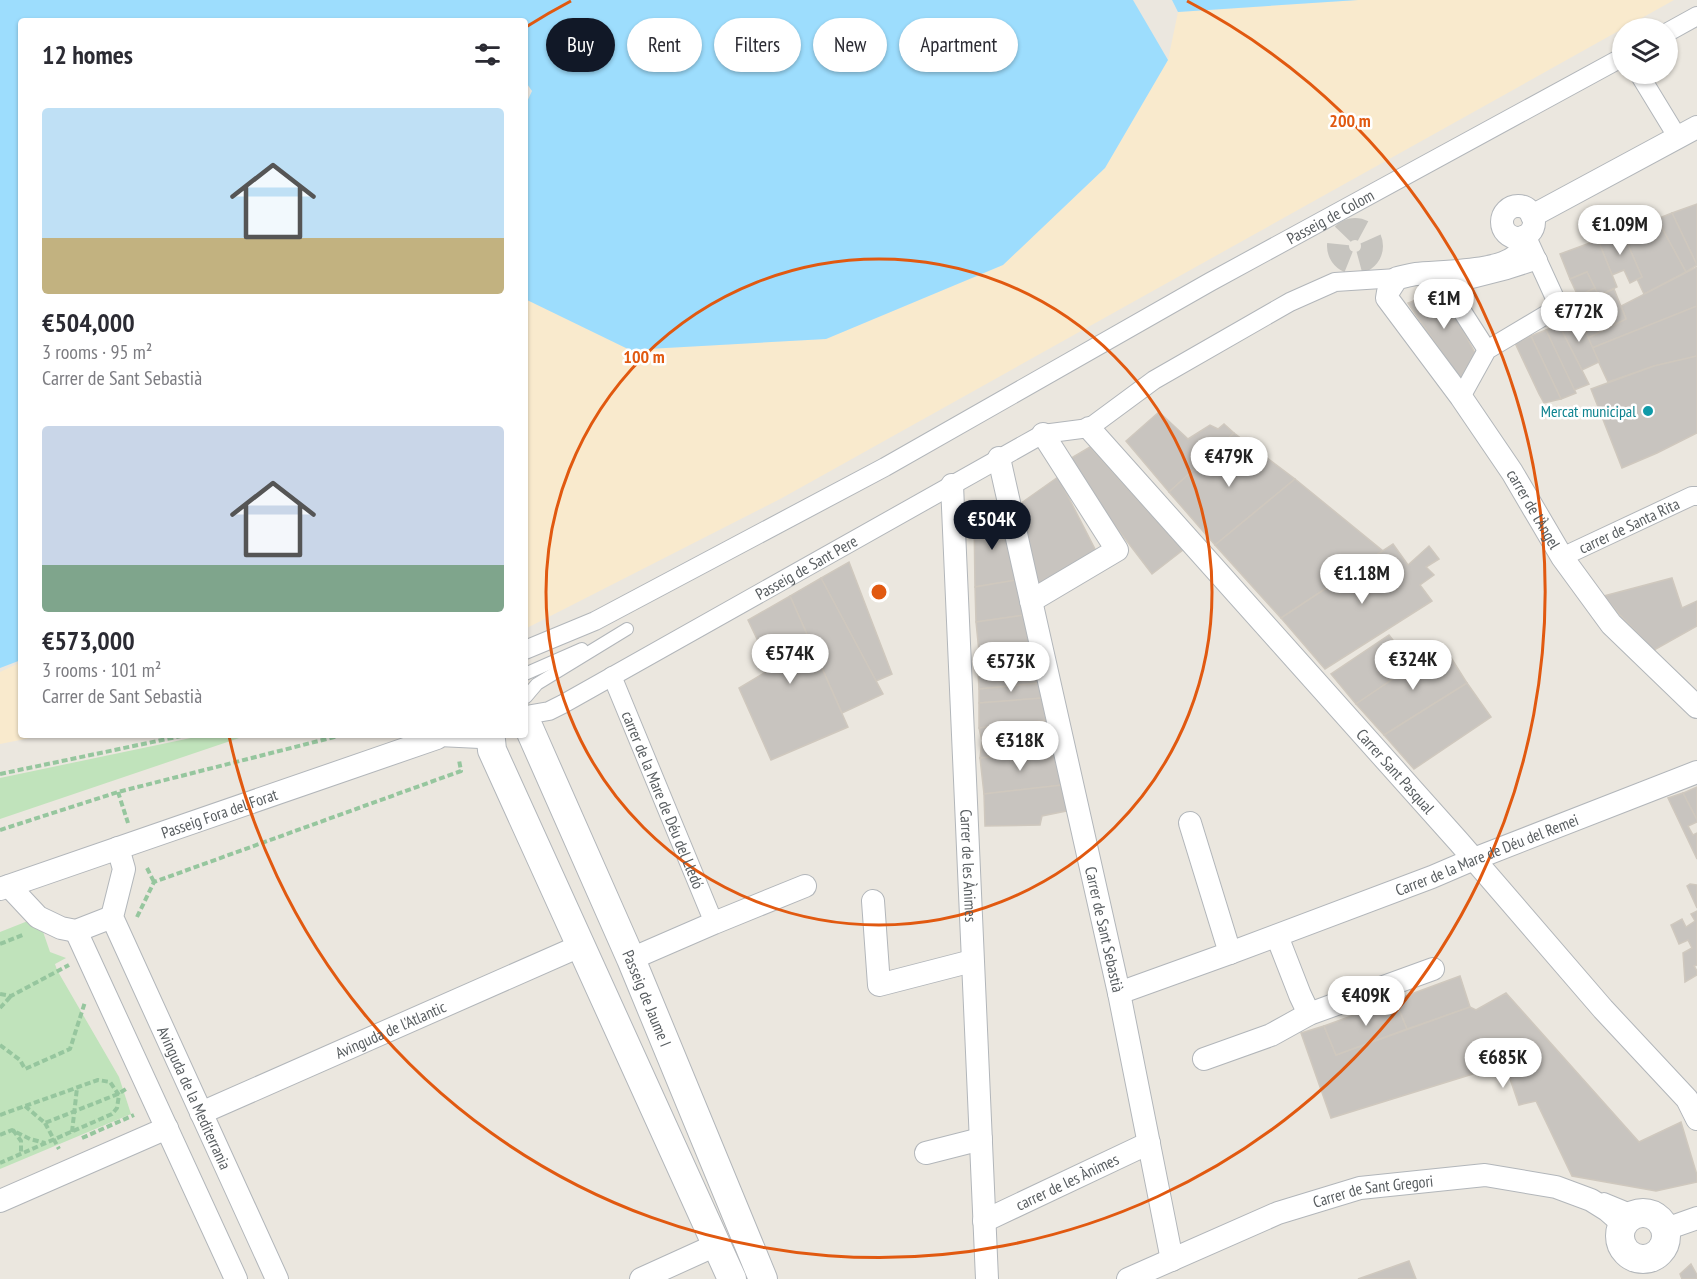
<!DOCTYPE html>
<meta charset="utf-8">
<style>
body{margin:0;font-family:"PT Sans Narrow",sans-serif;background:#f7f7f7;color:#2b2b33;height:100vh;display:flex;flex-direction:column;font-size:22px;white-space:nowrap}
*{box-sizing:border-box;margin:0}
p{font-size:20px;color:#7c7c81}
.icon{flex:none;width:33px;height:33px;fill:none;stroke:currentColor;stroke-width:2;stroke-linecap:round;stroke-linejoin:round}
.map{position:relative;flex:1;overflow:hidden}
.sheet{position:absolute;left:18px;top:18px;width:510px;height:720px;display:flex;flex-direction:column;background:#fff;border-radius:6px;box-shadow:0 2px 4px #0004}
.sheet>*{flex:none}
.guide{position:absolute;left:546px;top:18px;width:570px;height:54px;display:flex;gap:12px}
.buttons{position:absolute;left:1612px;top:18px;display:grid;gap:12px}
.buttons a{display:grid;place-items:center;width:66px;height:66px;border-radius:50%;background:#fff;box-shadow:0 2px 4px #0004;font-size:30px}
.price{position:absolute;translate:-50% -51px;padding:0 14px;border-radius:21px;background:#fff;color:#222;font-size:20px;line-height:39px;filter:drop-shadow(0 2px 3px #0008)}
.price::after{content:'';position:absolute;left:50%;top:36px;width:18px;height:14px;margin-left:-9px;background:inherit;clip-path:polygon(0 0,100% 0,50% 100%)}
.price.active{background:#111827;color:#fff}
ul{padding:0;list-style:none}
li{display:grid;align-content:center;gap:12px;height:318px;padding:0 24px}
li span{display:grid;place-items:center;height:186px;border-radius:6px;color:#555}
li>.icon{margin-inline-start:auto}
span .icon{width:108px;height:108px;fill:#fffc;stroke-width:1}
li b{font-size:26px}
h2{display:flex;justify-content:space-between;align-items:center;height:72px;padding:0 24px;font-size:26px}
.tag{padding:0 21px;border-radius:27px;background:#fff;box-shadow:0 2px 4px #0004;font-size:21px;line-height:54px}
.tag.active{background:#111827;color:#fff}
.map>svg:first-child{display:block}
.green{fill:#c0e3bb}
.sand{fill:#f9eacd}
.water{fill:#9dddfd}
.building{fill:#c8c4bf;stroke:#cfc8be;stroke-width:1.5}
.lines{fill:none;stroke-linecap:round;stroke-linejoin:round}
.minor-tunnel{stroke:#c6c4bf;stroke-width:22;stroke-dasharray:22 11;stroke-linecap:butt}
.service-casing{stroke:#b2b6ba;stroke-width:14}
.pedestrian-casing{stroke:#b2b6ba;stroke-width:20}
.minor-casing{stroke:#b2b6ba;stroke-width:24}
.tertiary-casing{stroke:#b2b6ba;stroke-width:30}
.path{stroke:#96c69e;stroke-width:4;stroke-dasharray:6 3;stroke-linecap:butt}
.service{stroke:#fff;stroke-width:12}
.pedestrian{stroke:#fff;stroke-width:18}
.minor{stroke:#fff;stroke-width:22}
.tertiary{stroke:#fff;stroke-width:28}
.ring{fill:none;stroke:#e15910;stroke-width:3}
.culture-dot{fill:#0f9aa8;stroke:#fff;stroke-width:2}
.labels{text-anchor:middle;dominant-baseline:central;stroke-width:5;stroke-linejoin:round;paint-order:stroke}
.street-label{font-size:16px;fill:#585d60;stroke:#fff}
.culture-label{font-size:16px;fill:#0d838f;stroke:#fff;text-anchor:end}
.centre{fill:#e15910;stroke:#fff;stroke-width:3}
.ring-label{font-size:18px;text-anchor:middle;font-weight:bold;fill:#e15910;stroke:#fff;stroke-width:5;stroke-linejoin:round;paint-order:stroke}
</style>
<div class="map">
<svg width="1697" height="1279" viewBox="0 0 1697 1279">
<rect width="100%" height="100%" fill="#ebe7df"/>
<g class="green">
<path d="M205 735H248L0 819V778Z"/>
<path d="M38 917 50 952 66 958 55 964 57 970 119 1077 131 1114 0 1169V932Z"/>
</g>
<g class="sand">
<path d="M1358 0H1674L782 498 525 629V299L630 350 826 339 1003 265 1105 168 1168 60 1178 12Z"/>
<path d="M21 662V735H45L0 744V672Z"/>
</g>
<g class="water">
<path d="M0 0H1133L1168 60 1105 168 1003 265 826 339 630 350 525 299V106L532 91 525 81V21H21V660L0 668Z"/>
<path d="M1172 0H1358L1178 12Z"/>
</g>
<g class="building">
<path d="M1697 204V265L1672 213Z"/>
<path d="M1672 213 1697 265 1686 272 1657 219Z"/>
<path d="M1657 219 1686 272 1644 294 1637 279 1642 277 1622 231Z"/>
<path d="M1622 231 1642 277 1630 283 1624 270 1612 275 1598 240Z"/>
<path d="M1598 240 1617 287 1598 296 1587 272 1570 279 1560 254Z"/>
<path d="M1697 267V306L1592 348 1588 338 1626 319 1621 306Z"/>
<path d="M1587 272 1595 288 1578 296 1570 279Z"/>
<path d="M1595 288 1600 298 1582 305 1578 296Z"/>
<path d="M1614 289 1626 319 1616 324 1609 311 1589 321 1582 305 1600 298 1598 296Z"/>
<path d="M1441 290 1475 353 1460 379 1408 303Z"/>
<path d="M1697 306V356L1654 366 1608 382 1592 348Z"/>
<path d="M1609 311 1616 324 1588 338 1579 317 1586 314 1589 321Z"/>
<path d="M1579 317 1599 362 1582 370 1559 325Z"/>
<path d="M1559 325 1589 384 1574 390 1546 330Z"/>
<path d="M1546 330 1576 393 1561 399 1531 336Z"/>
<path d="M1531 336 1561 399 1544 403 1539 394 1515 343Z"/>
<path d="M1697 356V433L1657 453 1622 468 1591 389 1654 366Z"/>
<path d="M1159 412 1188 439 1210 425 1218 429 1224 424 1234 433 1169 492 1126 441Z"/>
<path d="M1234 433 1295 479 1215 545 1169 492Z"/>
<path d="M1090 447 1183 550 1152 574 1084 485 1068 460Z"/>
<path d="M1058 477 1097 553 1036 587 1017 506Z"/>
<path d="M1295 479 1383 551 1281 618 1215 545Z"/>
<path d="M1003 513 1016 580 975 587 974 517Z"/>
<path d="M1393 544 1408 565 1429 546 1439 559 1426 567 1434 575 1420 585 1432 601 1325 669 1281 618Z"/>
<path d="M849 562 892 674 876 681 821 578Z"/>
<path d="M821 578 883 694 842 713 790 596Z"/>
<path d="M1672 578 1682 608 1697 601V626L1654 650 1620 615 1604 596Z"/>
<path d="M1016 580 1025 615 976 622 975 587Z"/>
<path d="M790 596 848 727 771 760 739 688 769 670 757 639 748 620Z"/>
<path d="M1025 615 1032 647 979 652 976 622Z"/>
<path d="M1389 635 1413 666 1356 704 1331 674Z"/>
<path d="M1443 645 1467 683 1384 735 1356 704Z"/>
<path d="M1032 647 1038 664 978 671 979 652Z"/>
<path d="M1038 664 1040 683 979 689 978 671Z"/>
<path d="M1040 683 1043 698 979 703V689Z"/>
<path d="M1467 683 1491 717 1414 769 1384 735Z"/>
<path d="M1043 698 1048 720 979 728V703Z"/>
<path d="M1048 720 1050 736 982 741 979 728Z"/>
<path d="M1050 736 1054 750 980 758 982 741Z"/>
<path d="M1054 750 1062 785 984 794 980 758Z"/>
<path d="M1062 785 1067 811 1042 816 1040 825 985 826 984 794Z"/>
<path d="M1697 787V820L1683 793Z"/>
<path d="M1683 793 1697 820V822L1688 826 1693 835 1697 833V859L1668 798Z"/>
<path d="M1690 884 1697 885V908L1687 886Z"/>
<path d="M1697 911V965L1694 966 1697 971V975L1685 982 1683 953 1692 948 1688 940 1679 944 1671 925 1682 919 1686 927 1695 921 1691 914Z"/>
<path d="M1460 976 1470 1007 1407 1029 1395 1000Z"/>
<path d="M1506 993 1639 1142 1681 1122 1697 1175V1182L1656 1191 1572 1176 1536 1101 1519 1105 1505 1064 1331 1118 1301 1033 1324 1026 1336 1055 1470 1007 1476 1010Z"/>
<path d="M1395 1000 1407 1029 1336 1055 1324 1026Z"/>
<path d="M1409 1261 1416 1279H1358Z"/>
<path d="M1691 1264 1697 1275V1279H1682L1680 1274Z"/>
</g>
<g class="lines">
<circle class="minor-tunnel" cx="1355" cy="246" r="17"/>
<g class="service-casing">
<g id="service">
<path d="M525 674 582 649"/>
<path d="M526 697 537 684 627 629"/>
<path d="M1604 1199 1638 1213"/>
</g>
</g>
<g class="pedestrian-casing">
<g id="pedestrian">
<path d="M1668 32 1697 16"/>
<path d="M1639 74 1678 138"/>
<path d="M1487 350 1460 308 1456 283 1507 270 1538 260"/>
<path d="M1461 397 1487 350 1559 307 1526 235"/>
<path id="s1" d="M1562 557 1692 496H1697"/>
<path id="s2" d="M525 650 595 621 885 467 1210 282 1623 57"/>
<path id="s3" d="M612 676 714 923"/>
<path id="s4" d="M526 715 549 711 563 704 1043 434 1089 428 1154 380 1290 302 1335 282 1397 278"/>
</g>
</g>
<g class="minor-casing">
<g id="minor">
<circle cx="1518" cy="222" r="16"/>
<path d="M1532 216 1697 127"/>
<path id="s5" d="M1523 237C1523 241 1523 247 1520 251 1506 273 1440 271 1416 274 1409 275 1403 277 1397 278L1388 292 1387 298 1461 397 1512 472 1562 557 1611 624 1697 707"/>
<path id="s6" d="M1089 428 1459 842 1603 1009 1687 1099 1697 1119"/>
<path id="s7" d="M999 458 1119 993 1172 1260"/>
<path id="s8" d="M952 485 987 1279"/>
<path d="M1031 601 1117 550 1043 434"/>
<path d="M439 735 480 737"/>
<path d="M1190 823 1230 953"/>
<path id="s9" d="M118 848 124 869 112 917 277 1279"/>
<path d="M9 886 38 917 61 928 76 931 112 917"/>
<path id="s10" d="M0 889 437 738 440 735"/>
<path d="M873 901 879 985 972 961"/>
<path d="M76 931 236 1279"/>
<path d="M1277 936 1300 995 1309 1014"/>
<path d="M631 959 714 923 805 886"/>
<path id="s11" d="M1119 993 1230 953 1432 877 1474 859 1697 772"/>
<path d="M1204 1059 1271 1035 1309 1014 1433 969"/>
<path id="s12" d="M201 1113 580 946"/>
<path d="M926 1153 981 1139"/>
<path d="M0 1201 167 1128"/>
<path id="s13" d="M984 1221 1149 1143"/>
<path d="M1666 1229 1697 1218"/>
<path d="M641 1279 716 1245"/>
<path id="s14" d="M1128 1279 1278 1213 1360 1188 1485 1175 1556 1187 1591 1200 1607 1210 1623 1224"/>
</g>
</g>
<g class="tertiary-casing">
<g id="tertiary">
<path id="s15" d="M525 721 529 728 631 959 763 1279"/>
<path d="M491 740 492 750 732 1279"/>
<circle cx="1643" cy="1236" r="23"/>
</g>
</g>
<g class="path">
<path d="M0 774 186 735"/>
<path d="M118 792 128 823"/>
<path d="M0 830 118 792 342 735"/>
<path d="M147 868 154 882"/>
<path d="M137 917 154 882 461 771 459 760"/>
<path d="M0 944 25 934"/>
<path d="M0 994 11 996 69 965"/>
<path d="M0 1008 11 996"/>
<path d="M0 1045 20 1060 25 1069 70 1049 85 1002"/>
<path d="M25 1106 45 1123 118 1094 126 1089"/>
<path d="M0 1115 98 1080 110 1082 119 1095 117 1108 112 1114 0 1163"/>
<path d="M45 1123 59 1149"/>
<path d="M13 1130 21 1141V1153"/>
<path d="M72 1132 77 1088"/>
<path d="M0 1135 12 1130 30 1139 45 1143"/>
<path d="M82 1138 134 1115"/>
</g>
<use href="#service" class="service"/>
<use href="#pedestrian" class="pedestrian"/>
<use href="#minor" class="minor"/>
<use href="#tertiary" class="tertiary"/>
</g>
<g class="ring">
<circle cx="879" cy="592" r="333"/>
<path d="M526 27A666 666 0 0 1 571 1M1187 1A666 666 0 1 1 229 736"/>
</g>
<circle class="culture-dot" cx="1648" cy="411" r="6"/>
<g class="labels">
<g class="street-label">
<text stroke="none"><textPath href="#s2" startOffset="915">Passeig de Colom</textPath></text>
<text stroke="none"><textPath href="#s5" startOffset="423">carrer de l'Àngel</textPath></text>
<text stroke="none"><textPath href="#s1" startOffset="74">carrer de Santa Rita</textPath></text>
<text stroke="none"><textPath href="#s4" startOffset="318">Passeig de Sant Pere</textPath></text>
<text stroke="none"><textPath href="#s6" startOffset="460">Carrer Sant Pasqual</textPath></text>
<text stroke="none"><textPath href="#s3" startOffset="134">carrer de la Mare de Déu del Lledó</textPath></text>
<text stroke="none"><textPath href="#s10" startOffset="232">Passeig Fora del Forat</textPath></text>
<text stroke="none"><textPath href="#s11" startOffset="393">Carrer de la Mare de Déu del Remei</textPath></text>
<text stroke="none"><textPath href="#s8" startOffset="381">Carrer de les Ànimes</textPath></text>
<text stroke="none"><textPath href="#s7" startOffset="483">Carrer de Sant Sebastià</textPath></text>
<text stroke="none"><textPath href="#s15" startOffset="303">Passeig de Jaume I</textPath></text>
<text stroke="none"><textPath href="#s12" startOffset="207">Avinguda de l'Atlantic</textPath></text>
<text stroke="none"><textPath href="#s9" startOffset="270">Avinguda de la Mediterrania</textPath></text>
<text stroke="none"><textPath href="#s13" startOffset="92">carrer de les Ànimes</textPath></text>
<text stroke="none"><textPath href="#s14" startOffset="262">Carrer de Sant Gregori</textPath></text>
</g>
<g class="culture-label">
<text x="1636" y="411">Mercat municipal</text>
</g>
</g>
<circle cx="879" cy="592" r="9" class="centre"/>
<g class="ring-label">
<text x="1350" y="127">200 m</text>
<text x="644" y="363">100 m</text>
</g>
</svg>
<div class="buttons">
<a><svg class="icon" aria-label="layers" viewBox="0 0 24 24"><path d="M12 4l9 5-9 5-9-5zM3 14l9 5 9-5"/></svg></a>
</div>
<b class="price" style="left:1620px;top:256px">€1.09M</b>
<b class="price" style="left:1444px;top:330px">€1M</b>
<b class="price" style="left:1579px;top:343px">€772K</b>
<b class="price" style="left:1229px;top:488px">€479K</b>
<b class="price active" style="left:992px;top:551px">€504K</b>
<b class="price" style="left:1362px;top:605px">€1.18M</b>
<b class="price" style="left:790px;top:685px">€574K</b>
<b class="price" style="left:1413px;top:691px">€324K</b>
<b class="price" style="left:1011px;top:693px">€573K</b>
<b class="price" style="left:1020px;top:772px">€318K</b>
<b class="price" style="left:1366px;top:1027px">€409K</b>
<b class="price" style="left:1503px;top:1089px">€685K</b>
<div class="guide">
<a class="tag active">Buy</a>
<a class="tag">Rent</a>
<a class="tag">Filters</a>
<a class="tag">New</a>
<a class="tag">Apartment</a>
</div>
<section class="sheet">
<h2>12 homes<svg class="icon" aria-label="filters" viewBox="0 0 24 24"><path d="M4 7h16M4 17h16"/><circle cx="9" cy="7" r="2"/><circle cx="15" cy="17" r="2"/></svg></h2>
<ul>
<li><span style="background:linear-gradient(#bfe0f5 70%,#c2b280 0)"><svg class="icon" aria-label="home" viewBox="0 0 24 24"><path d="M3 11l9-7 9 7M6 9v11h12V9"/></svg></span><div><b>€504,000</b><p>3 rooms · 95 m²</p><p>Carrer de Sant Sebastià</p></div></li>
<li><span style="background:linear-gradient(#c9d6e8 75%,#7fa58c 0)"><svg class="icon" aria-label="home" viewBox="0 0 24 24"><path d="M3 11l9-7 9 7M6 9v11h12V9"/></svg></span><div><b>€573,000</b><p>3 rooms · 101 m²</p><p>Carrer de Sant Sebastià</p></div></li>
</ul>
</section>
</div>
